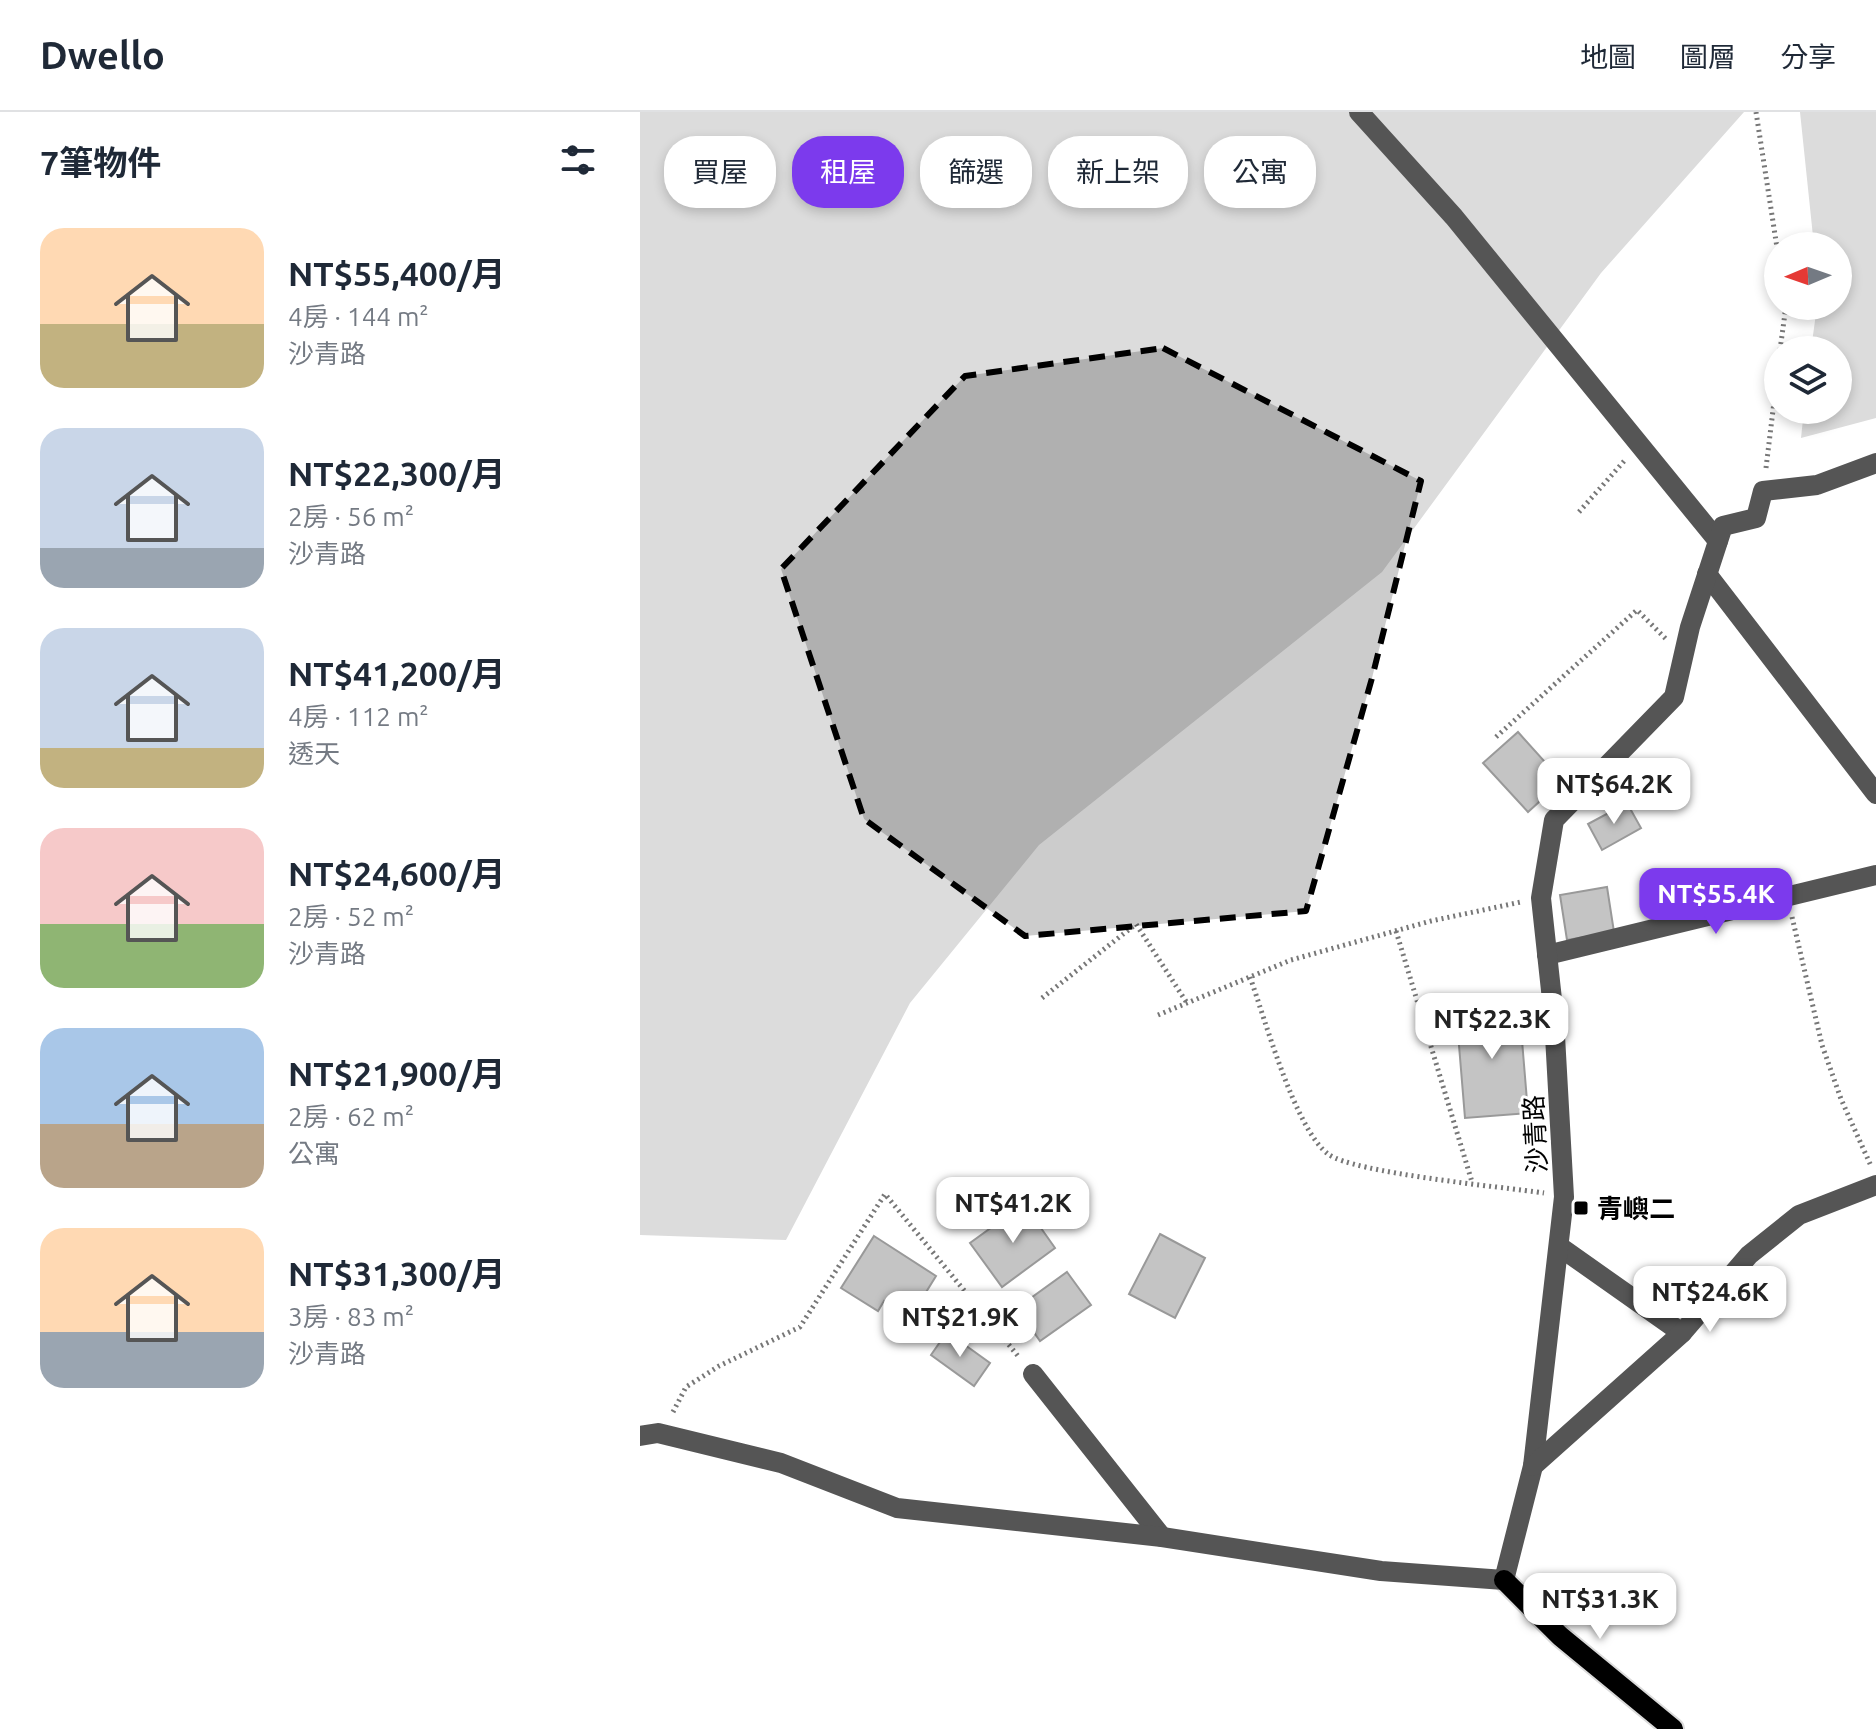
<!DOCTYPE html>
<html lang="zh-TW">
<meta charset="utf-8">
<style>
body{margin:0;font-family:Ubuntu,"Noto Sans TC",sans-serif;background:#f6f6f7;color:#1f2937;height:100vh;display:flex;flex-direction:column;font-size:30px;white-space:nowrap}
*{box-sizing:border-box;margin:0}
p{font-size:26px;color:#747a83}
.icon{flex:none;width:44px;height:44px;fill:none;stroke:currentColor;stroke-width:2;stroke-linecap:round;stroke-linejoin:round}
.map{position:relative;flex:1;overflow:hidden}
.panel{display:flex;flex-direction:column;background:#fff;width:640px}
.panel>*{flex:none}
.top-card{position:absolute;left:24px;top:24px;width:760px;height:72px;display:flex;gap:16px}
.needle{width:52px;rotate:268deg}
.tools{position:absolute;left:1124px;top:120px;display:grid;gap:16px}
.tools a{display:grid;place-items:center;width:88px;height:88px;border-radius:50%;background:#fff;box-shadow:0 4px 12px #0003;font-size:40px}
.price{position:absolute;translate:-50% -68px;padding:0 18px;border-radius:16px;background:#fff;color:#222;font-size:26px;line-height:52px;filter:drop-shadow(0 2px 4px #0008)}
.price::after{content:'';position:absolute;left:50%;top:48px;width:24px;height:18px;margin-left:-12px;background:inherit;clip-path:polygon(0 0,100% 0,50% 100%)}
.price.on{background:#7c3aed;color:#fff}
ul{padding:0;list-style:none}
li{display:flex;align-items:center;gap:24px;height:200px;padding:0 40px}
li span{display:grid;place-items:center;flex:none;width:224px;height:160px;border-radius:24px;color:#555}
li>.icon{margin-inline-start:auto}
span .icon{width:96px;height:96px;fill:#fffc;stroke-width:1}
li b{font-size:34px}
h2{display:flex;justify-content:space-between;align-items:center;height:96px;padding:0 40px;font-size:34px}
.tag{padding:0 28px;border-radius:32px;background:#fff;box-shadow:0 4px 12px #0003;font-size:28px;line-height:72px}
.tag.on{background:#7c3aed;color:#fff}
header{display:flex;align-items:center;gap:48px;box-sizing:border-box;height:112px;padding:0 40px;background:#fff;border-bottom:2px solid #e0e1e3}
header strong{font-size:38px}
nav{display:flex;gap:44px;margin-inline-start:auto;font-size:28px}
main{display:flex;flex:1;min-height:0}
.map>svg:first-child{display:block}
.green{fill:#dcdcdc}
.building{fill:#c4c4c4;stroke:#999;stroke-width:2}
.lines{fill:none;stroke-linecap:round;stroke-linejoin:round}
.major-casing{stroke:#dbdbdb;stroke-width:24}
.path{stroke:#777;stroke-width:5;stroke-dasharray:2 4;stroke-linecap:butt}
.minor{stroke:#555;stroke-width:20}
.major{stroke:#000;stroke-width:20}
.marked{fill:#000;fill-opacity:0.2;stroke:#000;stroke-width:6;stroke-dasharray:16 10;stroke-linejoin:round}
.poi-dot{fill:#000;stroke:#fff;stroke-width:3}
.labels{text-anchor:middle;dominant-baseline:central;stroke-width:6;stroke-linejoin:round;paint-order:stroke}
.street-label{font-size:26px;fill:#000;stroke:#fff}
.poi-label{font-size:26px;font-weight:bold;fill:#000;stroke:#fff;text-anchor:start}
</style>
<header>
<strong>Dwello</strong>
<nav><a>地圖</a><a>圖層</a><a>分享</a></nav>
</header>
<main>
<section class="panel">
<h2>7筆物件<svg class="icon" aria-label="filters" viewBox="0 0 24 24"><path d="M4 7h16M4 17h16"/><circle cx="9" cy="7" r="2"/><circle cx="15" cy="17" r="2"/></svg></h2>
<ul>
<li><span style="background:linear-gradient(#ffd9b3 60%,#c2b280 0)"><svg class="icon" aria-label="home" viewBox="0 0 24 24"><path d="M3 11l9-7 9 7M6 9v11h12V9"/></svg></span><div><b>NT$55,400/月</b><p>4房 · 144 m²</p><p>沙青路</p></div></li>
<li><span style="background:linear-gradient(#c9d6e8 75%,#9aa5b1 0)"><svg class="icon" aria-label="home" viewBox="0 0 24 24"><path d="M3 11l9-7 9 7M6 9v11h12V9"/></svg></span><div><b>NT$22,300/月</b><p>2房 · 56 m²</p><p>沙青路</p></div></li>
<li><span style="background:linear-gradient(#c9d6e8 75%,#c2b280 0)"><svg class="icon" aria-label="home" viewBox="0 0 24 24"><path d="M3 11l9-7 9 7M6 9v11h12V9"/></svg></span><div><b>NT$41,200/月</b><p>4房 · 112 m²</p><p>透天</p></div></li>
<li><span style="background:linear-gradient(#f6c9c9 60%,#8fb573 0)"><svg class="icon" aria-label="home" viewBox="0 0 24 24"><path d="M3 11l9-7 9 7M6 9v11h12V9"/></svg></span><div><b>NT$24,600/月</b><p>2房 · 52 m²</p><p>沙青路</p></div></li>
<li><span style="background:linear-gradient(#a9c7e8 60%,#b9a48a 0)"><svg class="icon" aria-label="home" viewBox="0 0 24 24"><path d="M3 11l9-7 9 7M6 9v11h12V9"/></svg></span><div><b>NT$21,900/月</b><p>2房 · 62 m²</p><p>公寓</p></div></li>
<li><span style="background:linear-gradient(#ffd9b3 65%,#9aa5b1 0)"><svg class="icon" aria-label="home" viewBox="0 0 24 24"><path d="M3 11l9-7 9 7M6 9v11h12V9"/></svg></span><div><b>NT$31,300/月</b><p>3房 · 83 m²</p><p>沙青路</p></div></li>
</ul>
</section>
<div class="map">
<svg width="1236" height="1617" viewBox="0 0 1236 1617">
<rect width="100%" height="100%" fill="#fff"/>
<g class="green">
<path d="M0 0H1104L961 161 742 460 399 733 270 891 146 1128 0 1123Z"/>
<path d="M1160 0H1236V306L1161 326 1164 298H1198V238H1171L1177 194H1198V134H1174Z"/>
</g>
<g class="building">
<path d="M878 620 922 669 888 700 843 651Z"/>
<path d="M987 691 1001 716 962 738 948 712Z"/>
<path d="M967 775 974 820 927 828 920 783Z"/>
<path d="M879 892 888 1001 825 1006 816 897Z"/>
<path d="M384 1092 415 1136 362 1175 330 1131Z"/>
<path d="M520 1122 565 1146 535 1206 489 1182Z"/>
<path d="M234 1124 296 1164 270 1206 244 1189 238 1199 201 1176Z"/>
<path d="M427 1160 451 1193 400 1229 377 1196Z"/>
<path d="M307 1220 350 1251 334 1274 291 1243Z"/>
</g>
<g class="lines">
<g class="major-casing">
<path id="major" d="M864 1468 920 1524 1033 1617"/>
</g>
<g class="path">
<path d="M1116 0 1138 142"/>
<path d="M1140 238 1146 194"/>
<path d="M1126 356 1138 257"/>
<path d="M939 400 985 348"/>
<path d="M856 625 997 498 1026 527"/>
<path d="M1152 805 1182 933 1201 987 1231 1054"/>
<path d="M756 819 832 1070"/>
<path d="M610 865C625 907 655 1017 688 1042 713 1061 863 1075 904 1081"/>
<path d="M402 886 496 812 547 891"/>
<path d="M518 903 651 848 791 809 881 790"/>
<path d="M33 1300 46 1275 79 1254 160 1215 245 1082 378 1244"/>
</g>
<g class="minor">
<path d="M719 0 814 105 1078 429"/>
<path d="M1067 462 1236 682"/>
<path d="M907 843 1236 763"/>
<path d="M920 1135 1042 1221"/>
<path d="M393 1262 522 1425"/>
<path d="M0 1324 18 1321 141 1351 257 1396 522 1425 741 1459 864 1468 893 1354 924 1085 914 906 901 786 914 708 1034 585 1050 515 1083 414 1116 406 1123 379 1177 373 1236 351"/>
<path d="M893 1354 1042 1221 1109 1143 1159 1103 1236 1073"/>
</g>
<use href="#major" class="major"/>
</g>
<path class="marked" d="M523 236 781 369 732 566 666 799 385 824 224 707 141 457 325 264Z"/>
<rect class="poi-dot" x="933" y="1088" width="16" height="16" rx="4"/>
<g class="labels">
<g class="street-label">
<text transform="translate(895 1022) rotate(-93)">沙青路</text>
</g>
<g class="poi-label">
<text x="957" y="1096">青嶼二</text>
</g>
</g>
</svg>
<div class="tools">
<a><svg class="needle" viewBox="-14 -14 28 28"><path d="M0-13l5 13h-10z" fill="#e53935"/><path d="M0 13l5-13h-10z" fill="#747a83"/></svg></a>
<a><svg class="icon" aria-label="layers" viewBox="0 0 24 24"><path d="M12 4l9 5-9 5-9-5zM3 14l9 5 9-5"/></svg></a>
</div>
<b class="price" style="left:974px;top:714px">NT$64.2K</b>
<b class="price on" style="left:1076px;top:824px">NT$55.4K</b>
<b class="price" style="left:852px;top:949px">NT$22.3K</b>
<b class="price" style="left:373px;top:1133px">NT$41.2K</b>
<b class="price" style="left:1070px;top:1222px">NT$24.6K</b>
<b class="price" style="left:320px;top:1247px">NT$21.9K</b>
<b class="price" style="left:960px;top:1529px">NT$31.3K</b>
<div class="top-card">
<a class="tag">買屋</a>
<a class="tag on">租屋</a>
<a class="tag">篩選</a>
<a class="tag">新上架</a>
<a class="tag">公寓</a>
</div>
</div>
</main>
